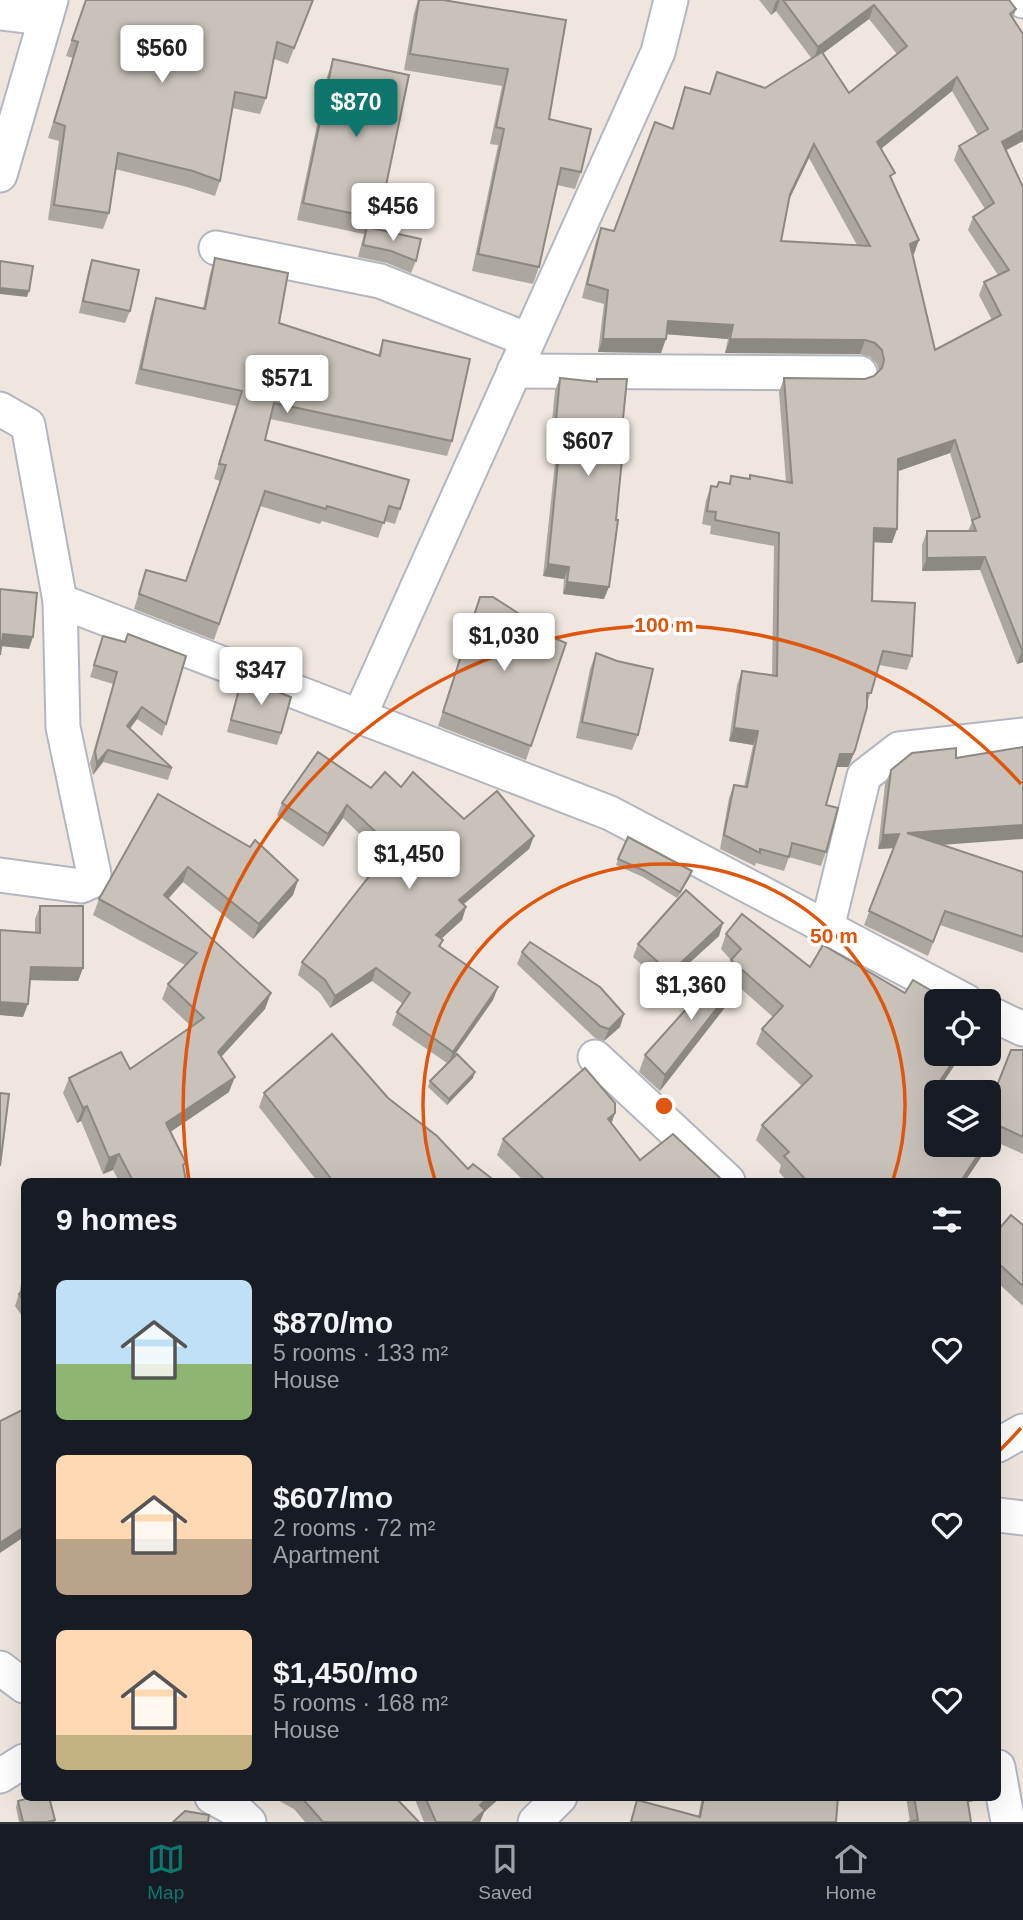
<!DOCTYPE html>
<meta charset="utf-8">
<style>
body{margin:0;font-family:Arial,sans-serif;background:#242831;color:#f1f3f6;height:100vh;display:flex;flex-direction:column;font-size:26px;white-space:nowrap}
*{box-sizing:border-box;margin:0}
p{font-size:23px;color:#9ea1a6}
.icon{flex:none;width:38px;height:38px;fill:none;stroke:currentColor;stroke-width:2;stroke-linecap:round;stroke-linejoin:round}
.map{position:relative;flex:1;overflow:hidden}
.drawer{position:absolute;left:21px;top:1178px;width:980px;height:623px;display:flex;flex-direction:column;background:#171b24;border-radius:10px;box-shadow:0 7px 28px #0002}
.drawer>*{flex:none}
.tools{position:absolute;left:924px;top:989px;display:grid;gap:14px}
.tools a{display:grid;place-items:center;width:77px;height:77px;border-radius:10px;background:#171b24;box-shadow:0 7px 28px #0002;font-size:35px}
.price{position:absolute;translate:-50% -60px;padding:0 16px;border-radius:7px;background:#fff;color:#222;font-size:23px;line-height:46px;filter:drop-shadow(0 2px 4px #0008)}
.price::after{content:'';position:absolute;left:50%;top:42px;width:21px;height:16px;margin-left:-10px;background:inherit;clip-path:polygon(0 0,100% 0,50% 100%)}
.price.on{background:#0f766e;color:#fff}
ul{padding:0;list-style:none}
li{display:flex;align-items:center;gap:21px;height:175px;padding:0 35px}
li span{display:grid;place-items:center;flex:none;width:196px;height:140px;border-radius:10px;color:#555}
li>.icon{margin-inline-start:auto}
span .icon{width:84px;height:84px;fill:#fffc;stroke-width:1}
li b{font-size:30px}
h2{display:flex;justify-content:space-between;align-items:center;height:84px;padding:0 35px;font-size:30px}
.menu{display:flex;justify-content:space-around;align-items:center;height:98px;border-top:2px solid #363941;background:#171b24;font-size:19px;color:#9ea1a6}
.menu a{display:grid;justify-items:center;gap:4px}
.menu .on{color:#0f766e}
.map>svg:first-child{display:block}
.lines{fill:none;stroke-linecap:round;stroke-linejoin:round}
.minor-casing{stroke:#b3b6c1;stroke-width:37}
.minor{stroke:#fff;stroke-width:33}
.wall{fill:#aca7a0;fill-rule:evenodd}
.shaded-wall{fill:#8c8882}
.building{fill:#c8c2ba;stroke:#8c8882;stroke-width:2;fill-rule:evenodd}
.ring{fill:none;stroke:#df570e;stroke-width:3.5}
.centre{fill:#df570e;stroke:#fff;stroke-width:3.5}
.ring-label{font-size:21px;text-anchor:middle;font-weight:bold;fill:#df570e;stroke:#fff;stroke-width:7;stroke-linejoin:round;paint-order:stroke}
</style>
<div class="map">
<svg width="1023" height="1822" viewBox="0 0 1023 1822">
<rect width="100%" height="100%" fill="#efe7df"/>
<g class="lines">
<g class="minor-casing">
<g id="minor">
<path d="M1023 0V1"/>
<path d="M0 13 44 18"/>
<path d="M0 175 51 0"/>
<path d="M216 248 380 281 528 340"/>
<path d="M514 371 860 373"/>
<path d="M0 409 28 425 60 601 63 727 94 874 90 882 81 886 0 875"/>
<path d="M60 601 610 813 966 1001"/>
<path d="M359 717 658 52 671 0"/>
<path d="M827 928 864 776 899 749 1023 735"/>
<path d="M989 1013 1023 1029"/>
<path d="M595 1057 728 1181"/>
<path d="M998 1445 1023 1431"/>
<path d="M998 1515 1023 1518"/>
<path d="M0 1668 24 1686"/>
<path d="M998 1767 1008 1822"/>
<path d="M0 1776 24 1761"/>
<path d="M212 1797 236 1810 249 1822"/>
<path d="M535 1822 560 1797"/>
</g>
</g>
<use href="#minor" class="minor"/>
</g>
<g class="wall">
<path d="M86 0H313L288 64 274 59 266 98 260 114 232 108 220 181 215 196 187 187 115 169 109 213 103 229 48 220 59 141 48 138 73 58 66 56Z"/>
<path d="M418 0H443L566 20 549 119 581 172 575 189 557 185 539 267 533 284 472 271 498 145 490 144 502 86 404 70 414 13Z"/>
<path d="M759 0H1009L1016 9 1013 18 1023 34V141L1006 150 1023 187V662L1017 664 980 570 922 571V545L927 531H968L972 522 950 453 898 471 897 529 892 543 873 542 872 601 912 656 907 670 879 665 867 704 855 750 850 764 848 767H837L826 805V852L821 866 789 857 784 871 756 863 755 866 720 849 729 798 734 785 744 787 753 745 729 741 737 685 742 671 772 676 774 546 710 534 711 526 702 524 706 500 711 486 717 487 719 482 729 484 731 476 749 479 750 475 786 482 779 392 784 378 865 379 874 376 879 372 877 364 870 357 860 354 725 353 728 339 666 334 661 353 598 352 604 304 582 298 596 241 601 228 614 231 672 128 685 87 710 94 765 88 812 59 776 11 771 15ZM869 19 897 54 849 93 823 53ZM952 91 978 135 959 146 954 160 985 209 973 217 968 230 998 275 984 282 979 295 992 320 935 350 913 255 914 254 892 181 881 149ZM809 158 857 245 781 241 789 200Z"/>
<path d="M333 59 379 219 375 229 416 261 411 273 387 263 358 257 364 234 297 220 327 77Z"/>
<path d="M215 258 279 323 378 355 383 340 452 441 447 456 270 419 265 440 400 509 395 524 384 521 378 538 322 521 320 524 260 506 214 640 134 609 146 570 185 581 220 481 214 479 236 406 135 384 151 313 156 298 203 308 210 274Z"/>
<path d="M92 260 130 311 125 323 79 313 88 272Z"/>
<path d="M560 378 596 382 597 379 604 599 563 594 564 579 543 576 556 453H549L555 390Z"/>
<path d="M480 597 518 623 566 643 526 760 438 726Z"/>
<path d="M128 634 166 724 162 736 137 719 130 729 172 768 168 780 103 762 93 775 90 763 113 684 90 677 103 636 125 642Z"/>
<path d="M596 653 638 735 632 750 576 738 590 669Z"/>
<path d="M242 678 281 733 277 745 227 732 238 690Z"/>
<path d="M891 770 941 845 1023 872V953L940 925 928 956 864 925 894 848 878 849 885 784Z"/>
<path d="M401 787 464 819 534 836 529 849 464 904 466 907 462 920 441 939 443 940 440 947 498 987 493 1000 454 1056 473 1078 447 1105 428 1087 430 1081 447 1063 392 1025 397 1012 403 1004 372 981 330 1008 320 993 298 975 302 962 384 857 343 818 323 847 277 815 282 803 371 788Z"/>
<path d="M158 794 298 880 293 895 253 939 183 882 168 899 265 1009 221 1057 229 1092 170 1132 184 1170 186 1181H119L113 1170 103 1174 81 1121 77 1123 63 1093 69 1078 130 1069 192 1027 162 999 168 984 185 965 93 915 99 899Z"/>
<path d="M618 859 692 871 690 877 677 898 643 877 616 865Z"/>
<path d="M40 906 83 968 78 981 30 980 23 1017 0 1015V930L35 932V919Z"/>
<path d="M726 934 810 967 936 1001 939 1089 989 1140V1106L1023 1050V1154L992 1140 990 1144 965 1181H787L779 1172 781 1165 756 1140 762 1125 802 1086 756 1044 762 1029 773 1017 737 985 733 997 660 1091 639 1072 645 1055 727 971 731 960 721 949Z"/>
<path d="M719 936 665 985 633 957 638 944Z"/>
<path d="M522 952 624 1014 620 1027 604 1041 595 1038 517 964Z"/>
<path d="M264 1093 388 1098 468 1169 495 1181H317L259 1107Z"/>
<path d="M615 1113 611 1124 640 1160 721 1179 726 1181H524L497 1155 503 1139Z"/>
<path d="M1023 1225V1306L998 1283V1230Z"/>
<path d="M24 1257V1292H20Z"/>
<path d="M19 1294H24V1319L15 1306Z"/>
<path d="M272 1797H395L419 1822H305L294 1809Z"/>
<path d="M414 1797H501L484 1812 480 1822H424Z"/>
<path d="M702 1797H838L836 1822H630L637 1800 698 1817Z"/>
<path d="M906 1797H985L984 1799 968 1802 971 1822H910Z"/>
<path d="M18 1801 55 1820V1822H19L16 1807Z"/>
</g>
<g class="shaded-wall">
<path d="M778 0H780L776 11 771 15 776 1Z"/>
<path d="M874 5 869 19 813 61 818 47Z"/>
<path d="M957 77 952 91 872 156 877 142Z"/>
<path d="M1023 130V141L997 155 1002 142Z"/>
<path d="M814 144 809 158 785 208 790 194Z"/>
<path d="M919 240 914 254 905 258 910 244Z"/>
<path d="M0 288 29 291 27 297 0 294Z"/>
<path d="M668 321 733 325 728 339 663 334Z"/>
<path d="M603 339H666L661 353 598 352Z"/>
<path d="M730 339 865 340 860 354 725 353Z"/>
<path d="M955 440 950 453 893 473 898 459Z"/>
<path d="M554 441H560L556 453H549Z"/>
<path d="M874 528 897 529 892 543 869 542Z"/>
<path d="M985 557 980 570 922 571 927 558Z"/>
<path d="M548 564 569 567 564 579 543 576Z"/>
<path d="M567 582 609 587 604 599 563 594Z"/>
<path d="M3 634 33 637 29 649 0 646Z"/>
<path d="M1022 650H1023V662L1017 664Z"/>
<path d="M142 707 137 719 122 738 127 726Z"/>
<path d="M734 728 758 731 753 745 729 741Z"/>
<path d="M108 750 103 762 93 775 97 763Z"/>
<path d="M855 750 848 767H835L840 754Z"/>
<path d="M347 805 343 818 323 847 328 834Z"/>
<path d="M1023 825V839L901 848 907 833Z"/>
<path d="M899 834 894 848 878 849 883 835Z"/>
<path d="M534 836 529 849 454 912 459 900Z"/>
<path d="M188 867 183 882 158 910 164 895Z"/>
<path d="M692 871 690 877 677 898 680 892Z"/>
<path d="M298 880 293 895 253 939 259 924Z"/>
<path d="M466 907 462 920 431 948 436 935Z"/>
<path d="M723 923 719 936 665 985 670 973Z"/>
<path d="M31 967 83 968 78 981 26 980Z"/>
<path d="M376 968 372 981 330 1008 335 996Z"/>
<path d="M738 981 733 997 660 1091 665 1075Z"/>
<path d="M498 987 493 1000 448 1064 453 1052Z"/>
<path d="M271 993 265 1009 212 1067 218 1052Z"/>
<path d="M0 1002 28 1004 23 1017 0 1015Z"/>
<path d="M624 1014 620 1027 604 1041 609 1029Z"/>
<path d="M958 1054H962L937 1092 936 1087Z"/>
<path d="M475 1072 473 1078 447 1105 449 1099Z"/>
<path d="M235 1077 229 1092 160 1139 166 1123Z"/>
<path d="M87 1106 81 1121 77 1123 83 1108Z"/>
<path d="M615 1113 609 1130 608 1119Z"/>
<path d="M996 1129 990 1144 965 1181H961L985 1144H989V1140Z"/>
<path d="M119 1154 113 1170 103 1174 109 1158Z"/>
<path d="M24 1279V1292H20Z"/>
<path d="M24 1527V1537L0 1553V1543Z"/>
<path d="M489 1797H501L484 1812 480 1822H472L480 1805Z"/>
<path d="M962 1797H985L984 1799 960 1804Z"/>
</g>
<g class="building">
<path d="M86 0H313L294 48 277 42 266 98 235 92 220 181 193 171 118 153 109 213 54 205 65 126 54 122 78 42 72 40Z"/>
<path d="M419 0H443L566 20 549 119 591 129 581 172 561 168 539 267 478 254 504 129 496 127 508 69 410 54Z"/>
<path d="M783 0H1009L1016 9 1010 14 1023 34V130L1002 142 1023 187V650H1022L985 557 927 558V531H976L972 520 980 517 955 440 898 459 897 529 874 528 872 601 915 603 912 656 883 651 871 693H867V707L855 750 853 754H840L826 805 838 808 826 852 792 843 789 857 760 849V853L724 835 734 785 747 787 758 731 734 728 742 671 777 676 779 533 715 520 716 512 707 511 711 486 717 487 719 482 730 484 731 476 750 479V475L792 483 784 378 865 379 874 376 882 368 884 360 882 350 875 343 865 340 730 339 733 325 668 321 666 339H603L608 290 587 284 601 228 614 231 655 122 673 129 685 87 710 94 717 72 765 88 822 52 849 93 907 46 874 5 818 47ZM957 77 988 129 959 146 994 203 973 217 1009 270 984 282 1001 315 935 350 910 244 919 240 890 176 895 173 877 142ZM814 144 870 246 781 241 790 194Z"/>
<path d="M333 59 409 75 379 219 303 203Z"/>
<path d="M367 227 421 239 416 261 391 251 363 245Z"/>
<path d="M215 258 288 273 279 323 380 356 383 340 470 359 452 441 274 403 265 440 409 480 400 509 389 506 384 523 327 506 326 509 265 491 219 624 139 594 146 570 186 581 226 465 219 464 242 391 141 369 156 298 205 309Z"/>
<path d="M92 260 139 270 130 311 83 301Z"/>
<path d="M0 261 33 266 29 291 0 288Z"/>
<path d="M560 378 597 382V379H627L620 449H623L616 520H618L609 587 567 582 569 567 548 564 560 441H554Z"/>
<path d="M0 589 37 593 33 637 3 634 0 655Z"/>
<path d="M480 597H493L521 615 517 622 566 643 531 746 443 712Z"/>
<path d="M128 634 186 656 166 724 142 707 127 726 172 768 108 750 97 763 95 751 117 672 94 665 103 636 125 642Z"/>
<path d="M596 653 617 661 653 669 638 735 582 722Z"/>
<path d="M242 678 291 697 281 733 231 720Z"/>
<path d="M1023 747V825L907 833 1023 872V937L945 911 933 942 869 911 899 834 883 835 891 770 912 753 956 748V758Z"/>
<path d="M318 752 371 788 385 772 401 787 413 772 464 819 497 791 534 836 459 900 466 907 436 935 443 940 439 946 498 987 453 1052 397 1012 410 993 376 968 335 996 325 980 302 962 392 847 347 805 328 834 282 803Z"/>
<path d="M158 794 250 847 255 840 298 880 259 924 188 867 164 895 271 993 218 1052 235 1077 166 1123 186 1163 183 1165 186 1181H133L119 1154 109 1158 87 1106 83 1108 69 1078 121 1052 130 1069 204 1018 168 984 197 953 99 899Z"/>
<path d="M628 837 692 871 680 892 645 871 618 859Z"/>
<path d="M686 890 723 923 670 973 638 944Z"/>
<path d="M40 906H83V968L31 967 28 1004 0 1002V930L40 933Z"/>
<path d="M742 914 810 967 823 945 905 993 913 980 949 1001H936V1054H958L936 1087 943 1092H936V1144H985L961 1181H805L806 1180 784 1156 789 1152 762 1125 812 1076 762 1029 783 1006 731 960 741 949 726 934Z"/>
<path d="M530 942 600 987 624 1014 609 1029 600 1026 522 952Z"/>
<path d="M723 968 738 981 665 1075 645 1055Z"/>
<path d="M332 1034 388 1098 437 1136 468 1169 473 1164 495 1181H333L264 1093Z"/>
<path d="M1011 1050H1023V1137L989 1121V1106Z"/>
<path d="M457 1054 475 1072 449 1099 430 1081Z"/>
<path d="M585 1068 615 1103V1113L608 1119 640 1160 673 1134 721 1179 726 1181H546L503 1139Z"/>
<path d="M0 1093 9 1094 0 1166Z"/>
<path d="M989 1124 996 1129 989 1140Z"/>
<path d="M1011 1215 1023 1225V1286L998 1263V1230Z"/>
<path d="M21 1292 24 1294V1301L19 1294Z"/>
<path d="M24 1409V1527L0 1543V1421Z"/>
<path d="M33 1797H49L55 1820 47 1822H23L18 1801Z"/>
<path d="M301 1797H395L419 1822H323Z"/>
<path d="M425 1797H489L480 1805 485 1810 472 1822H436Z"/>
<path d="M704 1797H838L836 1822H631L637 1800 700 1817Z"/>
<path d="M914 1797H967L971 1822H908L918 1820Z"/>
<path d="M185 1811 209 1815 208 1822H173Z"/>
</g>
<g class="ring">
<path d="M435 1180A241 241 0 1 1 893 1180"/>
<path d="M1021 1428A481 481 0 0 1 998 1452M189 1181A481 481 0 0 1 1021 784"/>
</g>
<circle cx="664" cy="1106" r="10" class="centre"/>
<g class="ring-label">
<text x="664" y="632">100 m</text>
<text x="834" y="943">50 m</text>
</g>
</svg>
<div class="tools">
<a><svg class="icon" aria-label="locate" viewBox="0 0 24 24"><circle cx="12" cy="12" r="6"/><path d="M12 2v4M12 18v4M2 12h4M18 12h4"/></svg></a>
<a><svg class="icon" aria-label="layers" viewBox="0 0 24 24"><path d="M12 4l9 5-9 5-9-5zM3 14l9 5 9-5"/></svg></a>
</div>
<b class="price" style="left:162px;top:85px">$560</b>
<b class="price on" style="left:356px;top:139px">$870</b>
<b class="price" style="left:393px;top:243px">$456</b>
<b class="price" style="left:287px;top:415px">$571</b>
<b class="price" style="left:588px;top:478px">$607</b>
<b class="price" style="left:504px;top:673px">$1,030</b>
<b class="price" style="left:261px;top:707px">$347</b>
<b class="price" style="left:409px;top:891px">$1,450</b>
<b class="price" style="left:691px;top:1022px">$1,360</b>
<section class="drawer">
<h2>9 homes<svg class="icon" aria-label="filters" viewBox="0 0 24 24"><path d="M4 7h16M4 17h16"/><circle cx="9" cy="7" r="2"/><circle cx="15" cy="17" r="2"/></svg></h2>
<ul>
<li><span style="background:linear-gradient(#bfe0f5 60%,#8fb573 0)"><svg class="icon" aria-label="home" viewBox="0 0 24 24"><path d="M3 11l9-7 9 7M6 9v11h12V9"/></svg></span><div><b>$870/mo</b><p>5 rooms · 133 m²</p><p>House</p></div><svg class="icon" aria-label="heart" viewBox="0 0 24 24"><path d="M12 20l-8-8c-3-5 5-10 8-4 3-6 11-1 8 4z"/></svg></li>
<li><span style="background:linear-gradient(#ffd9b3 60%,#b9a48a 0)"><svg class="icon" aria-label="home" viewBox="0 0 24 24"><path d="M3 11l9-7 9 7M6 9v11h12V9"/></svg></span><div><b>$607/mo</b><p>2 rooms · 72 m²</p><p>Apartment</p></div><svg class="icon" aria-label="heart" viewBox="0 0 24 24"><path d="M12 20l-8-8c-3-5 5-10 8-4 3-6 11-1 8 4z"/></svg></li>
<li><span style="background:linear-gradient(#ffd9b3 75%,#c2b280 0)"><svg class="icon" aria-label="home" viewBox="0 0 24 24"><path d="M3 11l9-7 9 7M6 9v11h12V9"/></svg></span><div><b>$1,450/mo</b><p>5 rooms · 168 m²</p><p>House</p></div><svg class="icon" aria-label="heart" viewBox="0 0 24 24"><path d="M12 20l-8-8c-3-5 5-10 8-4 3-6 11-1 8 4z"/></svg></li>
</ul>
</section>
</div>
<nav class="menu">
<a class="on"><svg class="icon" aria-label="map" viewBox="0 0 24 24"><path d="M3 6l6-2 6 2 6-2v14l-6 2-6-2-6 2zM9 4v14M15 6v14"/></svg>Map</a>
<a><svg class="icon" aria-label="saved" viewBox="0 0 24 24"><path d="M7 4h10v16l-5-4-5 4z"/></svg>Saved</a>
<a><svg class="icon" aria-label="home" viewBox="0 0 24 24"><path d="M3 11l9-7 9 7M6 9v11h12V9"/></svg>Home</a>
</nav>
